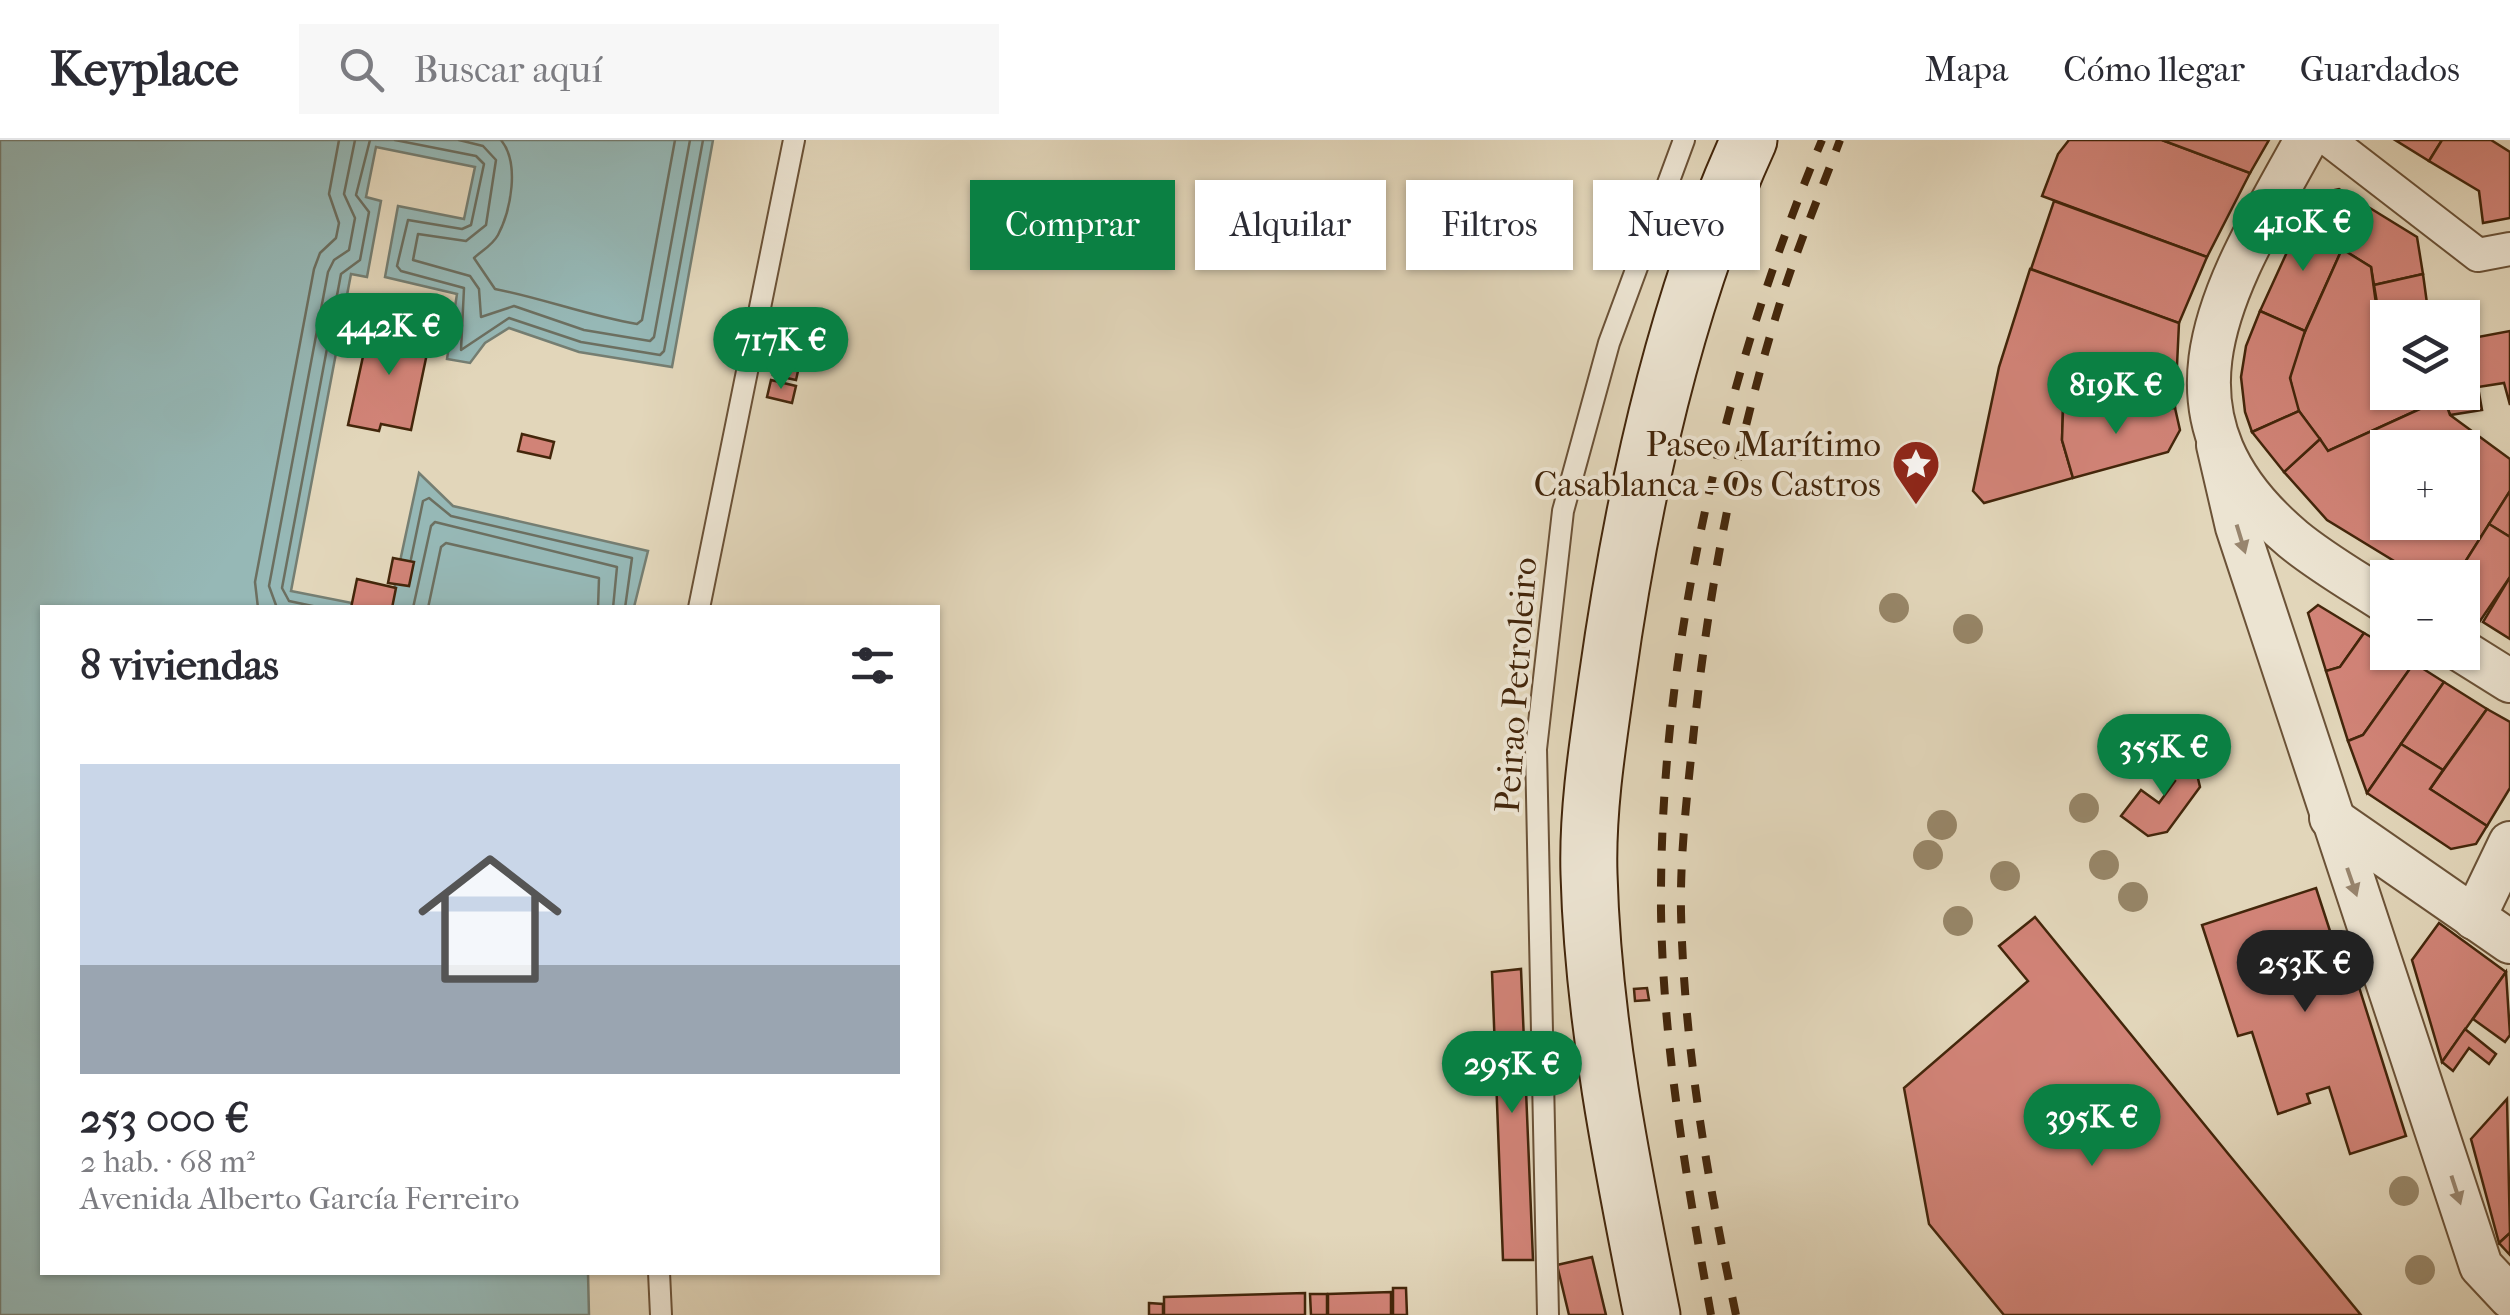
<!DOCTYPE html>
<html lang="es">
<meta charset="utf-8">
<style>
body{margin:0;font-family:"IM FELL French Canon",serif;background:#f7f7f7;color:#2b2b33;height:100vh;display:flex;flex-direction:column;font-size:38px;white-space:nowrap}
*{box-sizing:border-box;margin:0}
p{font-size:32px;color:#7c7c81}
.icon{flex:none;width:55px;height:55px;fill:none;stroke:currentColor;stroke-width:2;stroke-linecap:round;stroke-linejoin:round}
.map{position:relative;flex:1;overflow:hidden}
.sheet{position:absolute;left:40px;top:465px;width:900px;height:670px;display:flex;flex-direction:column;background:#fff;border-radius:0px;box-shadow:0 2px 8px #0004}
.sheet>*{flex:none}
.banner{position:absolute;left:970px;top:40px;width:950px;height:90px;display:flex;gap:20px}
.controls{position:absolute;left:2370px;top:160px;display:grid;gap:20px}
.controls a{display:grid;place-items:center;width:110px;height:110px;border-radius:0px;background:#fff;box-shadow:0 2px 8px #0004;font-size:50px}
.price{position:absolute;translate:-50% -85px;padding:0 22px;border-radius:35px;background:#0b8043;color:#fff;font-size:32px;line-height:65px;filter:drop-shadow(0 2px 5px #0008)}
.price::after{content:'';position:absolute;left:50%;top:60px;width:30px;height:22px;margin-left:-15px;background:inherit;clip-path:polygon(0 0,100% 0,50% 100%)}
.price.active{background:#222;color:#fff}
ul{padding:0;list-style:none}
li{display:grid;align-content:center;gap:20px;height:530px;padding:0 40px}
li span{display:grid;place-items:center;height:310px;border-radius:0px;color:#555}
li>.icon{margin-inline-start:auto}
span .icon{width:180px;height:180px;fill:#fffc;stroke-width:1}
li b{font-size:42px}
h2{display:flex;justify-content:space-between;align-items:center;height:120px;padding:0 40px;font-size:42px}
.tag{padding:0 35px;border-radius:0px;background:#fff;box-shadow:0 2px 8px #0004;font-size:35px;line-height:90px}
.tag.active{background:#0b8043;color:#fff}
header{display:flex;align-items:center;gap:60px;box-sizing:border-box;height:140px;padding:0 50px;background:#fff;border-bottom:2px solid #e1e1e2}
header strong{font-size:48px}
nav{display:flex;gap:55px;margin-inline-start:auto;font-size:35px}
.search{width:700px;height:90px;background:#f7f7f7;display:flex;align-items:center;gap:25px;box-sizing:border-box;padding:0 35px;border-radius:0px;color:#7c7c81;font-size:38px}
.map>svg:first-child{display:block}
.water{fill:#96b8b6;stroke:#757e72;stroke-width:2.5}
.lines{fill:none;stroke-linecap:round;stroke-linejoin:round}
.shore{stroke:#6c6f60;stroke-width:2.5}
.building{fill:#d18377;stroke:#43260b;stroke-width:2.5;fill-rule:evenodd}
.service-casing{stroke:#6b5237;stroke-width:24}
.pedestrian-casing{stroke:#6b5237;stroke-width:36}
.minor-casing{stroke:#6b5237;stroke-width:46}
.secondary-casing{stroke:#43260b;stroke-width:59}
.service{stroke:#ece4d2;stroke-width:20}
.pedestrian{stroke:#ece4d2;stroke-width:32}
.minor{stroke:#ece4d2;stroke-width:42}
.secondary{stroke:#ece4d2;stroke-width:55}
.rail{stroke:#43260b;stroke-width:8;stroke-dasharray:18 18;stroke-linecap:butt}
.tree{fill:#978668}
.oneway{fill:#98856e}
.labels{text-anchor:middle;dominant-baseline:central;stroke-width:8;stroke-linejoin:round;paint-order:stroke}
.poi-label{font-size:35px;fill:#43260b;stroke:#ece4d2;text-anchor:end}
.street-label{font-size:35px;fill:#43260b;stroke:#ece4d2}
</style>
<header>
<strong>Keyplace</strong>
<div class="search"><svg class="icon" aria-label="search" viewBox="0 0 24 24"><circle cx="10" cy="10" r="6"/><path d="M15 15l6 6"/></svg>Buscar aquí</div>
<nav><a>Mapa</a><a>Cómo llegar</a><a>Guardados</a></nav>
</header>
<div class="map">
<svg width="2510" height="1175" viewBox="0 0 2510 1175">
<rect width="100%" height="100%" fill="#e2d6ba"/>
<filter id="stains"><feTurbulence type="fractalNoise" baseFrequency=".002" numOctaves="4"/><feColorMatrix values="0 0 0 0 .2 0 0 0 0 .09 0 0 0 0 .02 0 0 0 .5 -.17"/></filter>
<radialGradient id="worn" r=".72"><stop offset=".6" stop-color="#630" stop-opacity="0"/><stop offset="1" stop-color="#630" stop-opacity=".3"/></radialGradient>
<g class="water">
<path d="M0 0H713L672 227 579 212 509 188 485 203 470 223 447 219 457 154 385 137 398 66 464 79 475 27 376 7 366 57 381 61 367 137 351 134 291 451 352 463V467L42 468V1132L588 1133 589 1175H0Z"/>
<path d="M419 333 453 366 648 411 634 467 390 468Z"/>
</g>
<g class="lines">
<g class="shore">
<path d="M395 0 476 16 484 24 471 85 462 89 408 80 397 126 401 131 464 148 461 210 509 178 581 202 660 215 664 211 703 0"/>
<path d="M459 0 483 6 496 20 486 85 466 101 418 94 413 120 470 136 479 149 481 177 514 166 584 190 650 201 654 197 690 0"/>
<path d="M501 0C520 23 511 70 498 95 492 106 481 111 474 118L495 149C542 158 589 176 637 184L642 180 675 0"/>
<path d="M411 419 423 361 429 358 451 376 632 418 625 468"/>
<path d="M258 468 255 442 314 129 320 113 336 98 339 83 329 54 339 0"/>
<path d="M277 468 269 446 328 132 334 120 349 110 355 78 344 54 355 0"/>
<path d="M322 468 289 461 282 448 341 134 360 120 369 72 356 55 370 0"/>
<path d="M413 468 431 386 435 382 617 427 613 468"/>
<path d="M428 468 441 407 446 403 599 438 598 468"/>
</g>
</g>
<g class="building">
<path d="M2069 0H2162L2250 33 2207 117 2042 56 2058 14Z"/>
<path d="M2162 0H2269L2250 33Z"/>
<path d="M2395 0H2442L2429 21Z"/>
<path d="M2442 0H2491L2510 12V78L2483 83 2479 51 2429 21Z"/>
<path d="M2339 49 2417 97 2423 134 2374 145 2371 127 2342 109 2333 90 2304 75 2316 54Z"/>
<path d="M2054 61 2207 117 2179 183 2031 129Z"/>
<path d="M2304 75 2333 90 2342 109 2305 191 2260 171Z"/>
<path d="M2342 109 2371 127 2388 252H2419L2422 268 2328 311 2296 267 2290 238 2292 221Z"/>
<path d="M2030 129 2179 183 2175 268 2063 270 2062 300 2073 338 1984 363 1973 351 1999 227Z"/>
<path d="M2423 134 2429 178H2388V229L2374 145Z"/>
<path d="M2260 171 2305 191 2290 238 2299 271 2252 292 2245 272 2241 237 2246 206Z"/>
<path d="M371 180 402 186 400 193 430 199 411 290 381 284 379 291 348 285Z"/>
<path d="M782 191 799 195 796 210 779 206Z"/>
<path d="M2510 191V265L2504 243 2478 247 2482 270 2450 275 2442 252H2462V200Z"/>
<path d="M777 216 800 222 796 240 773 235Z"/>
<path d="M771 240 796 246 792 263 767 257Z"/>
<path d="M2444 258 2450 275 2510 319V351L2455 438H2422L2327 380 2284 332 2320 299 2328 311ZM2388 308H2462V382H2388Z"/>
<path d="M2175 268 2180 290 2168 312 2073 338 2062 300 2063 270Z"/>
<path d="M2299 271 2320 299 2284 332 2252 292Z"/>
<path d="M522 294 554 302 550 318 518 311Z"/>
<path d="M2510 351V397L2489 384Z"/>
<path d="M2489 384 2510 397V437L2480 481 2462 469V438H2455Z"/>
<path d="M393 418 414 422 409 446 388 443Z"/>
<path d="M2510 437V499L2483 482Z"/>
<path d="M357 439 396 448 392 468H351Z"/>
<path d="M2318 465 2364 493 2340 527 2326 531 2308 473Z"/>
<path d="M2364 493 2388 507V512L2414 523 2363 595 2348 601 2326 531 2340 527Z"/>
<path d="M2414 523 2444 542 2367 653 2348 601 2363 595Z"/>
<path d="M2444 542 2487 569 2443 630 2401 604Z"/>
<path d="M2487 569 2510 582V648L2487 686 2430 649Z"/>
<path d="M2401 604 2443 630 2430 649 2487 686 2476 704 2451 709 2367 653Z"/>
<path d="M2170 611 2196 630 2200 647 2167 692 2148 696 2121 676 2141 650 2159 663 2175 641 2158 628Z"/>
<path d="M2316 748 2343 831 2353 828 2406 996 2350 1014 2329 947 2307 954 2310 963 2278 974 2252 892 2238 896 2202 785Z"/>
<path d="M2035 777 2230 1016 2361 1175H2004L1929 1084 1904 948 2028 841 1999 806Z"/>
<path d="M2439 783 2506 832 2442 922 2412 820Z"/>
<path d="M1521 829 1533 1120H1503L1492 832Z"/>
<path d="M2506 832 2510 895 2505 902 2473 879Z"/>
<path d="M1647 848 1649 860 1635 861 1634 849Z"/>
<path d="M2465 889 2496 914 2489 924 2469 908 2453 931 2442 922Z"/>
<path d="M2507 959 2510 1093 2499 1103 2471 999Z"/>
<path d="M2510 1093V1115L2499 1103Z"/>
<path d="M1592 1117 1606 1175H1569L1557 1125Z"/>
<path d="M1393 1148H1406L1407 1175H1393Z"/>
<path d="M1391 1152V1175H1328V1154Z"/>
<path d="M1305 1153V1175H1164V1157Z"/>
<path d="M1310 1154H1327V1175H1311Z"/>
<path d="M1149 1163 1163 1164V1175H1149Z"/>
</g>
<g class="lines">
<g class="service-casing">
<g id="service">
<path d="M699 468 794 0"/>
<path d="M659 1132 661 1175"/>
<path d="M1548 1175 1536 609 1563 371 1609 203 1684 0"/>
</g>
</g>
<g class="pedestrian-casing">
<path id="pedestrian" d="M2329 0 2478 115 2510 109"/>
</g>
<g class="minor-casing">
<g id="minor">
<path d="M2306 0C2229 141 2139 269 2293 399 2322 423 2356 442 2388 463"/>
<path d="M2218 305 2237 387 2481 1126 2510 1157"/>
<path d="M2462 511 2510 541"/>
<path d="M2331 678 2510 802"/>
<path d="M2474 778 2510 703"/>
</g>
</g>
<g class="secondary-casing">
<path id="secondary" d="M1652 1175C1623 1030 1593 883 1589 734 1587 670 1598 602 1607 539 1632 361 1674 164 1749 0"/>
</g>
<use href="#service" class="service"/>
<use href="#pedestrian" class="pedestrian"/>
<use href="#minor" class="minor"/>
<use href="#secondary" class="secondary"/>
<g class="rail">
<path d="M1711 1175C1687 1041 1663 907 1661 771 1659 513 1723 237 1822 0"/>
<path d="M1736 1175C1708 1042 1684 908 1681 772 1680 714 1687 656 1693 599 1708 451 1736 304 1780 163 1797 108 1820 54 1840 0"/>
</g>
</g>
<g class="tree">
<circle cx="1894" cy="468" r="15"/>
<circle cx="1968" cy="489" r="15"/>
<circle cx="2084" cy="668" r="15"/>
<circle cx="1942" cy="685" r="15"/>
<circle cx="1928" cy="715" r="15"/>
<circle cx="2104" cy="725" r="15"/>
<circle cx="2005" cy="736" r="15"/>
<circle cx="2133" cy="757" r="15"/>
<circle cx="1958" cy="781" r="15"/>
<circle cx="2404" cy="1051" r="15"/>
<circle cx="2420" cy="1130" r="15"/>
</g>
<defs><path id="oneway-solid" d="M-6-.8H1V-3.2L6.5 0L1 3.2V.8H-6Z" transform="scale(2.5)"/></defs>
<g class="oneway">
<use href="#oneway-solid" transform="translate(2241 399) rotate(73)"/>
<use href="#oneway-solid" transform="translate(2352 742) rotate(71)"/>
<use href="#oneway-solid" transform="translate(2456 1050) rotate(72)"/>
</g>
<defs>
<g id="sight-pin" transform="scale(2.5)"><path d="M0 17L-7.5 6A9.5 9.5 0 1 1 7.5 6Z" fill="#8f2418" stroke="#ece4d2"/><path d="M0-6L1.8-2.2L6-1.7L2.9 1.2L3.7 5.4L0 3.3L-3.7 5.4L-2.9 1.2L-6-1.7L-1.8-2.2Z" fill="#fff"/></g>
</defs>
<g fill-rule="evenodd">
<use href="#sight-pin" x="1916" y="324"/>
</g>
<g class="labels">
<g class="poi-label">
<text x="1881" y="304">Paseo Marítimo<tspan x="1881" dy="40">Casablanca - Os Castros</tspan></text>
</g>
<g class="street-label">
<text transform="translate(1516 545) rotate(-86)">Peirao Petroleiro</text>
</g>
</g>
<rect width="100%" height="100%" filter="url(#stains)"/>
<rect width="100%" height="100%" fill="url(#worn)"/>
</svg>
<div class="controls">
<a><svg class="icon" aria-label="layers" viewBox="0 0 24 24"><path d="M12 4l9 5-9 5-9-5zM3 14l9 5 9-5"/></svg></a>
<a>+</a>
<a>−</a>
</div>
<b class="price" style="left:2303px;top:134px">410K €</b>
<b class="price" style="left:389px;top:238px">442K €</b>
<b class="price" style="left:781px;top:252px">717K €</b>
<b class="price" style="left:2116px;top:297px">819K €</b>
<b class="price" style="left:2164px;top:659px">355K €</b>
<b class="price active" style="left:2305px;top:875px">253K €</b>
<b class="price" style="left:1512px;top:976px">295K €</b>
<b class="price" style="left:2092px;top:1029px">395K €</b>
<div class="banner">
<a class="tag active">Comprar</a>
<a class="tag">Alquilar</a>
<a class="tag">Filtros</a>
<a class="tag">Nuevo</a>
</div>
<section class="sheet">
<h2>8 viviendas<svg class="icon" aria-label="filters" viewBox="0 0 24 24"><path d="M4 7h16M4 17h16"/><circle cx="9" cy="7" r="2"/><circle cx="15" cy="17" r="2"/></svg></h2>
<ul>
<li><span style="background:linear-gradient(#c9d6e8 65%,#9aa5b1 0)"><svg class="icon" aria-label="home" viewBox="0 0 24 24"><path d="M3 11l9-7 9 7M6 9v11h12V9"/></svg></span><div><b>253 000 €</b><p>2 hab. · 68 m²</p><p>Avenida Alberto García Ferreiro</p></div></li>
</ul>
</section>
</div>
